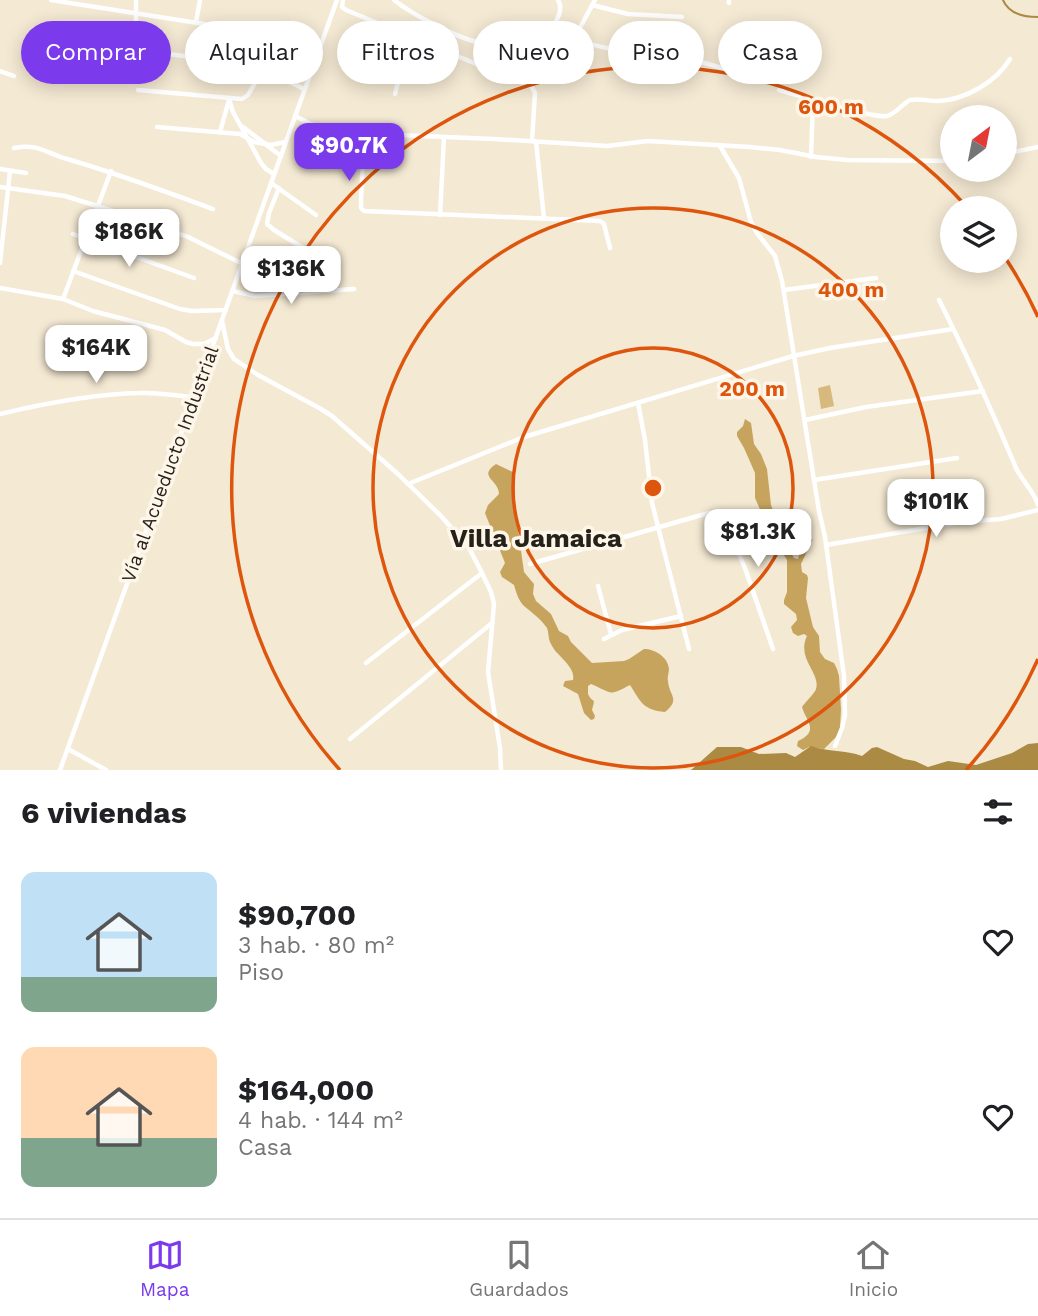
<!DOCTYPE html>
<html lang="es">
<meta charset="utf-8">
<style>
body{margin:0;font-family:"Work Sans",sans-serif;background:#f2f2f2;color:#202124;height:100vh;display:flex;flex-direction:column;font-size:26px;white-space:nowrap}
*{box-sizing:border-box;margin:0}
p{font-size:23px;color:#757577}
.icon{flex:none;width:38px;height:38px;fill:none;stroke:currentColor;stroke-width:2;stroke-linecap:round;stroke-linejoin:round}
.map{position:relative;height:770px;overflow:hidden}
.sheet{display:flex;flex-direction:column;background:#fff;flex:1}
.sheet>*{flex:none}
.hud{position:absolute;left:21px;top:21px;width:998px;height:63px;display:flex;gap:14px}
.needle{width:46px;rotate:32deg}
.fabs{position:absolute;left:940px;top:105px;display:grid;gap:14px}
.fabs a{display:grid;place-items:center;width:77px;height:77px;border-radius:50%;background:#fff;box-shadow:0 4px 18px #0003;font-size:35px}
.price{position:absolute;translate:-50% -60px;padding:0 16px;border-radius:14px;background:#fff;color:#222;font-size:23px;line-height:46px;filter:drop-shadow(0 2px 4px #0008)}
.price::after{content:'';position:absolute;left:50%;top:42px;width:21px;height:16px;margin-left:-10px;background:inherit;clip-path:polygon(0 0,100% 0,50% 100%)}
.price.on{background:#7c3aed;color:#fff}
ul{padding:0;list-style:none}
li{display:flex;align-items:center;gap:21px;height:175px;padding:0 21px}
li span{display:grid;place-items:center;flex:none;width:196px;height:140px;border-radius:14px;color:#555}
li>.icon{margin-inline-start:auto}
span .icon{width:84px;height:84px;fill:#fffc;stroke-width:1}
li b{font-size:30px}
h2{display:flex;justify-content:space-between;align-items:center;height:84px;padding:0 21px;font-size:30px}
.tag{padding:0 24px;border-radius:32px;background:#fff;box-shadow:0 4px 18px #0003;font-size:24px;line-height:63px}
.tag.on{background:#7c3aed;color:#fff}
.tabs{display:flex;justify-content:space-around;align-items:center;height:98px;border-top:2px solid #e0e0e0;background:#fff;font-size:19px;color:#757577}
.tabs a{display:grid;justify-items:center;gap:4px}
.tabs .on{color:#7c3aed}
.map>svg:first-child{display:block}
.green{fill:#d7b97e}
.forest{fill:#c7a45e}
.water{fill:#ab8a43}
.lines{fill:none;stroke-linecap:round;stroke-linejoin:round}
.stream{stroke:#ab8a43;stroke-width:2}
.minor{stroke:#fff;stroke-width:4.5}
.ring{fill:none;stroke:#de560d;stroke-width:3.5}
.labels{text-anchor:middle;dominant-baseline:central;stroke-width:7;stroke-linejoin:round;paint-order:stroke}
.street-label{font-size:19px;fill:#26221a;stroke:#fdf6e9}
.district-label{font-size:26px;font-weight:bold;fill:#26221a;stroke:#fdf6e9}
.centre{fill:#de560d;stroke:#fdf6e9;stroke-width:3.5}
.ring-label{font-size:21px;text-anchor:middle;font-weight:bold;fill:#de560d;stroke:#fdf6e9;stroke-width:7;stroke-linejoin:round;paint-order:stroke}
</style>
<div class="map">
<svg width="1038" height="770" viewBox="0 0 1038 770">
<rect width="100%" height="100%" fill="#f4e9d3"/>
<path class="green" d="M830 385 834 406 821 409 818 388Z"/>
<g class="forest">
<path d="M745 419 751 423 754 444 761 454 767 469 771 505 786 544 794 558 798 559 802 545 813 539 801 564 802 572 807 575 808 578 806 598 813 627 819 636 820 652 825 659 834 663 837 669 839 676 841 710 840 729 836 737 824 749 809 747 803 750 797 746 798 741C820 731 806 721 802 707 805 702 815 693 816 689 821 673 796 659 807 636L804 634 798 636 793 633 791 627 797 620 796 614 784 604V600L787 592V560L769 530 755 498V473L744 448 737 436V432L743 426Z"/>
<path d="M496 464 515 473V508L524 572 534 584 533 594 536 601 551 614 559 631 568 636 571 642 592 663 624 661 629 659 644 649C655 649 668 657 669 669 669 673 667 677 668 681 669 696 681 699 665 712 643 710 641 702 630 685 607 697 613 693 591 684L588 686V694C593 705 596 695 592 710L595 716 594 719 591 720 584 713 578 694 563 686 565 681 573 680C576 666 556 656 551 644 548 639 549 633 547 628 541 619 531 612 523 605 518 599 516 592 514 585L502 577 500 572 505 563 485 513 488 505 499 494C499 480 477 477 496 464Z"/>
</g>
<path class="water" d="M1038 743V770H691L717 747H741L759 754 786 753 795 757 811 746C828 752 846 750 862 756L872 748 877 747 904 759 915 761 928 767 948 761 976 765 1012 753 1028 744Z"/>
<g class="lines">
<path class="stream" d="M1003 0C1009 14 1025 17 1038 17"/>
<g class="minor">
<path d="M51 0 217 26C251 33 255 34 263 69L248 95 242 99 138 90"/>
<path d="M343 0 342 7 346 10 532 87 535 93 532 141"/>
<path d="M394 0C413 15 458 39 482 43 488 44 496 42 503 41 522 38 552 37 559 15 561 9 561 5 558 0"/>
<path d="M595 0 576 35 579 40C608 52 641 51 671 56 705 61 738 73 771 83"/>
<path d="M729 3V0"/>
<path d="M592 5 628 14 682 17"/>
<path d="M196 22 200 0"/>
<path d="M484 44 539 66"/>
<path d="M136 50 184 56 263 69 304 89"/>
<path d="M0 71 14 76"/>
<path d="M136 71V0"/>
<path d="M779 90C796 95 876 119 887 116 896 114 902 104 910 100 919 98 928 101 938 101 965 100 996 82 1010 59"/>
<path d="M395 94 410 37"/>
<path d="M229 99 233 112 261 163 266 169 274 174"/>
<path d="M295 116 317 127 348 133 494 139 592 145 607 146 648 141 750 147 780 150 816 157 847 160 952 161"/>
<path d="M157 127 240 134 254 142 271 145 285 142"/>
<path d="M243 127 281 156"/>
<path d="M220 132 229 100"/>
<path d="M364 134 361 201V208L364 211 600 221 604 224 610 248"/>
<path d="M536 142 544 218"/>
<path d="M720 146 739 178 751 222 757 233 775 256 782 281 819 511 825 537 844 676 845 715 842 728 835 746"/>
<path d="M14 148C39 143 45 153 67 159 116 173 164 191 213 209"/>
<path d="M1004 154 1038 147"/>
<path d="M811 157 813 99"/>
<path d="M0 169 26 173"/>
<path d="M271 183 316 215"/>
<path d="M0 187 65 196 142 220 188 237 243 264"/>
<path d="M279 188 269 213 267 224 274 230 305 249"/>
<path d="M440 215 444 137"/>
<path d="M73 234 194 278"/>
<path d="M0 263 10 171"/>
<path d="M73 271 180 309 192 311 226 310"/>
<path d="M0 288 63 299 93 311 165 330 186 342 193 344H204L216 338"/>
<path d="M784 290 876 278"/>
<path d="M233 291 255 296 354 289"/>
<path d="M63 299 111 171"/>
<path d="M939 300C967 355 992 411 1016 468 1022 481 1034 491 1038 505"/>
<path d="M222 321 228 349 234 359 258 375 321 409 332 416 398 474 441 516 469 548 482 573 491 592 494 604 488 672 500 748 501 770"/>
<path d="M638 403 645 440 652 503 689 649"/>
<path d="M0 414C46 403 93 394 140 393 158 392 176 396 194 397"/>
<path d="M805 420 866 407 983 391"/>
<path d="M814 480 957 458"/>
<path d="M408 484 524 437 793 356 830 348 953 329"/>
<path d="M826 545 961 522 1001 519 1038 510"/>
<path d="M530 564 698 516C707 514 718 509 724 517L746 571 773 649"/>
<path d="M598 586 611 634"/>
<path d="M604 639 622 630 681 616"/>
<path d="M366 663 482 573"/>
<path d="M350 739 492 623"/>
<path d="M68 749 106 770"/>
<path d="M60 770 337 0"/>
</g>
</g>
<g class="ring">
<circle cx="653" cy="488" r="140"/>
<circle cx="653" cy="488" r="280"/>
<path d="M1038 659A421 421 0 0 1 966 770M340 770A421 421 0 1 1 966 206M1006 259A421 421 0 0 1 1038 317"/>
</g>
<g class="labels">
<g class="street-label">
<text transform="translate(170 464) rotate(-70)">Vía al Acueducto Industrial</text>
</g>
<g class="district-label">
<text x="536" y="538">Villa Jamaica</text>
</g>
</g>
<circle cx="653" cy="488" r="10" class="centre"/>
<g class="ring-label">
<text x="831" y="114">600 m</text>
<text x="851" y="297">400 m</text>
<text x="752" y="396">200 m</text>
</g>
</svg>
<div class="fabs">
<a><svg class="needle" viewBox="-14 -14 28 28"><path d="M0-13l5 13h-10z" fill="#e53935"/><path d="M0 13l5-13h-10z" fill="#757577"/></svg></a>
<a><svg class="icon" aria-label="layers" viewBox="0 0 24 24"><path d="M12 4l9 5-9 5-9-5zM3 14l9 5 9-5"/></svg></a>
</div>
<b class="price on" style="left:349px;top:183px">$90.7K</b>
<b class="price" style="left:129px;top:269px">$186K</b>
<b class="price" style="left:291px;top:306px">$136K</b>
<b class="price" style="left:96px;top:385px">$164K</b>
<b class="price" style="left:936px;top:539px">$101K</b>
<b class="price" style="left:758px;top:569px">$81.3K</b>
<div class="hud">
<a class="tag on">Comprar</a>
<a class="tag">Alquilar</a>
<a class="tag">Filtros</a>
<a class="tag">Nuevo</a>
<a class="tag">Piso</a>
<a class="tag">Casa</a>
</div>
</div>
<section class="sheet">
<h2>6 viviendas<svg class="icon" aria-label="filters" viewBox="0 0 24 24"><path d="M4 7h16M4 17h16"/><circle cx="9" cy="7" r="2"/><circle cx="15" cy="17" r="2"/></svg></h2>
<ul>
<li><span style="background:linear-gradient(#bfe0f5 75%,#7fa58c 0)"><svg class="icon" aria-label="home" viewBox="0 0 24 24"><path d="M3 11l9-7 9 7M6 9v11h12V9"/></svg></span><div><b>$90,700</b><p>3 hab. · 80 m²</p><p>Piso</p></div><svg class="icon" aria-label="heart" viewBox="0 0 24 24"><path d="M12 20l-8-8c-3-5 5-10 8-4 3-6 11-1 8 4z"/></svg></li>
<li><span style="background:linear-gradient(#ffd9b3 65%,#7fa58c 0)"><svg class="icon" aria-label="home" viewBox="0 0 24 24"><path d="M3 11l9-7 9 7M6 9v11h12V9"/></svg></span><div><b>$164,000</b><p>4 hab. · 144 m²</p><p>Casa</p></div><svg class="icon" aria-label="heart" viewBox="0 0 24 24"><path d="M12 20l-8-8c-3-5 5-10 8-4 3-6 11-1 8 4z"/></svg></li>
</ul>
</section>
<nav class="tabs">
<a class="on"><svg class="icon" aria-label="map" viewBox="0 0 24 24"><path d="M3 6l6-2 6 2 6-2v14l-6 2-6-2-6 2zM9 4v14M15 6v14"/></svg>Mapa</a>
<a><svg class="icon" aria-label="saved" viewBox="0 0 24 24"><path d="M7 4h10v16l-5-4-5 4z"/></svg>Guardados</a>
<a><svg class="icon" aria-label="home" viewBox="0 0 24 24"><path d="M3 11l9-7 9 7M6 9v11h12V9"/></svg>Inicio</a>
</nav>
